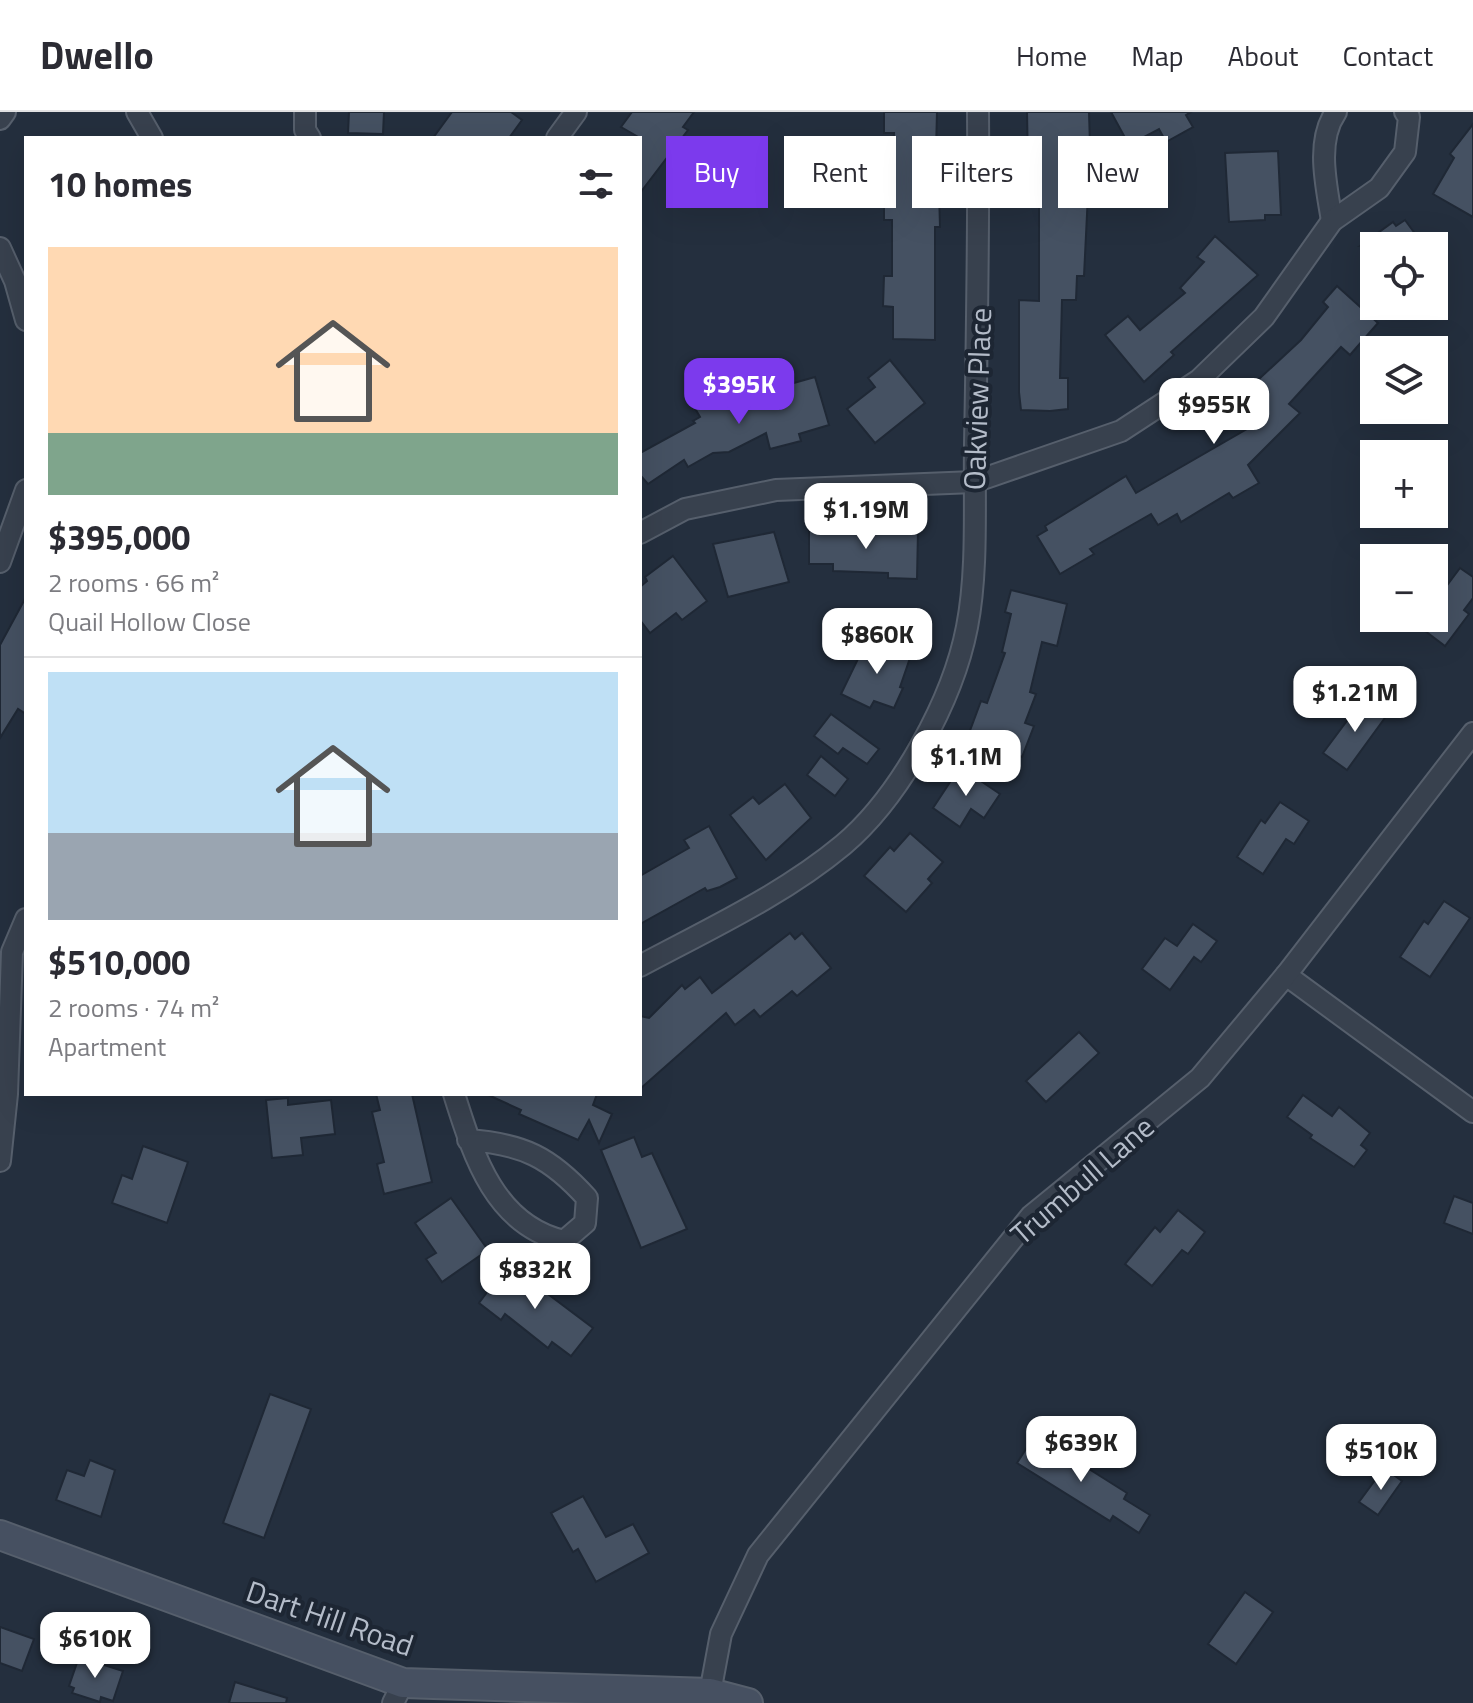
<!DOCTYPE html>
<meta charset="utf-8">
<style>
body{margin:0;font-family:"Titillium Web",sans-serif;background:#f7f7f7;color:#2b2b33;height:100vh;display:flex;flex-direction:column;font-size:30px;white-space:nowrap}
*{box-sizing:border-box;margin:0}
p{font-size:26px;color:#7c7c81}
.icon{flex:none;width:44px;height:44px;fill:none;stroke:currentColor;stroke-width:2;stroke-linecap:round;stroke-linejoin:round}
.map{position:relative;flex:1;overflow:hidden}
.details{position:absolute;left:24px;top:24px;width:618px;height:960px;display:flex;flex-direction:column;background:#fff;border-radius:0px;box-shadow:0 8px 32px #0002}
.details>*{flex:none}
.banner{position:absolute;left:666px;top:24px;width:686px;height:72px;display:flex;gap:16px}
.controls{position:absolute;left:1360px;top:120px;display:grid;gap:16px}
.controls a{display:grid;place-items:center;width:88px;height:88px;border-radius:0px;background:#fff;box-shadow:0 8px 32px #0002;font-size:40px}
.price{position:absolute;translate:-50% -68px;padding:0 18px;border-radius:16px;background:#fff;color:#222;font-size:26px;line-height:52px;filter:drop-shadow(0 2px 4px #0008)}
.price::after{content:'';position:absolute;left:50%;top:48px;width:24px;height:18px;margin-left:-12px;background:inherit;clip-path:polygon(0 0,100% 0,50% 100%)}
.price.selected{background:#7c3aed;color:#fff}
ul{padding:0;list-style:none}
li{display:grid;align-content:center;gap:16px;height:424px;padding:0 24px}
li+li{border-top:2px solid #e1e1e2}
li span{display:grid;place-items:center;height:248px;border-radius:0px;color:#555}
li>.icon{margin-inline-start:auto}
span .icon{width:144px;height:144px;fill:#fffc;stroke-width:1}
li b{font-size:34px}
h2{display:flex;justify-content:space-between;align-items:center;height:96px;padding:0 24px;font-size:34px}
.tag{padding:0 28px;border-radius:0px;background:#fff;box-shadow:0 8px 32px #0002;font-size:28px;line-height:72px}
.tag.selected{background:#7c3aed;color:#fff}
header{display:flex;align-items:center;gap:48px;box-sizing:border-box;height:112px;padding:0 40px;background:#fff;border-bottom:2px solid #e1e1e2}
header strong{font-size:38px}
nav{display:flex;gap:44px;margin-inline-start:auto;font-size:28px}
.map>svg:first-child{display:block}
.building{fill:#455162;stroke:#1f2835;stroke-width:2}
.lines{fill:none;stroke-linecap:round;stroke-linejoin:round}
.minor-casing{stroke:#565f6c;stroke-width:24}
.secondary-casing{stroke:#565f6c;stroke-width:32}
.minor{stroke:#38414e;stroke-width:20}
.secondary{stroke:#465061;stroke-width:28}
.labels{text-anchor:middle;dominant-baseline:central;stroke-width:8;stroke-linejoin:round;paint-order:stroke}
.street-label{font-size:30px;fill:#b4bcc9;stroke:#1d2633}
</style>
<header>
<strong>Dwello</strong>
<nav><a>Home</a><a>Map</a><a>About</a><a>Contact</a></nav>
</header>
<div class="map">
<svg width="1473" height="1591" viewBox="0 0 1473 1591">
<rect width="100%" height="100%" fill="#242f3e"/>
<g class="building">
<path d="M349 0H384L383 22 348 21Z"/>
<path d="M452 0H511L522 8 509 26H433Z"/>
<path d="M632 0H694L683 15 688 18 640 81V26L621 15Z"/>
<path d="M884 0H937L935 78H939L940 115H935V228L893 227V195L883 194 884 164H892V108H884V78H892L894 21H884Z"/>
<path d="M1027 0H1089L1090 33 1071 34 1072 81 1088 82 1084 164H1077L1076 188H1062L1060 266H1068V297L1050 299 1021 298 1019 280V188L1039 189V52L1028 53Z"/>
<path d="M1111 0H1191L1186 3 1193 15 1166 30 1159 17 1129 33Z"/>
<path d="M1473 12V105L1433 82 1454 46 1450 42Z"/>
<path d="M1278 39 1281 103H1265V108L1229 110 1225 41Z"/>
<path d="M1405 108 1424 134H1360L1393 110 1396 114Z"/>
<path d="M1215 124 1258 163 1171 240 1174 243 1144 270 1105 223 1128 204 1140 218 1185 181 1180 176 1204 150 1197 145Z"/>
<path d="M1337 174 1378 211 1350 243 1341 235 1289 292 1300 301 1248 353 1259 371 1233 386 1229 381 1181 410 1177 402 1158 413 1151 402 1090 437 1094 442 1060 462 1037 424 1047 418 1045 414 1126 364 1136 381 1252 314 1231 293 1301 228 1328 195 1323 190Z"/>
<path d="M890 248 925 291 875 331 847 297 875 275 868 266Z"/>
<path d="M815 265 829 313 799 322 801 329 770 337 766 321 729 340 713 341 688 355 684 348 648 372 640 363V341L695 311 693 309 700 305 693 293 719 279 726 290Z"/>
<path d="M809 416 918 419 917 467 888 466V461L833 459V452H809Z"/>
<path d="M774 420 789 470 728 485 713 432Z"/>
<path d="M673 444 707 489 682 508 676 501 650 521 640 508V475L647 469 645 465Z"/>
<path d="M1460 456 1473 465V486L1464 498 1469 502 1445 534 1408 506H1434V481L1442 480Z"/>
<path d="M1011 478 1067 492 1057 534 1042 530 1030 580 1036 582 1025 611 1034 614 1022 645 968 624 981 589 987 591 1005 541 1002 540 1011 502 1005 500Z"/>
<path d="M26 485V602L18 597 0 626V533Z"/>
<path d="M868 526 910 546 900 575 903 576 894 596 874 589 870 596 841 582Z"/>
<path d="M1364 586 1387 603 1347 658 1323 641Z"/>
<path d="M831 602 879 637 867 652 843 636 838 642 814 624Z"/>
<path d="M821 644 848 667 835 684 807 663Z"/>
<path d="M960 655 1000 682 984 706 971 697 960 715 933 696Z"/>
<path d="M785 672 811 706 766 748 730 703 753 685 759 692Z"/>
<path d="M1280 690 1309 709 1294 732 1286 727 1263 762 1237 745 1261 708 1265 711Z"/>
<path d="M709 714 737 766 720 775 707 779 705 776 640 812V764L689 736 684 728Z"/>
<path d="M910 721 943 750 928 767 932 771 906 800 864 764 890 735 894 739Z"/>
<path d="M1444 789 1470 806 1430 865 1400 845 1424 809 1428 812Z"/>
<path d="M1193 812 1217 829 1201 850 1194 845 1170 878 1142 857 1165 826 1177 834Z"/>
<path d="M790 821 795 827 802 821 831 856 797 884 792 879 760 905 754 898 735 913 726 901 640 977V904L649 906 682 873 685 877 700 865 712 881Z"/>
<path d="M1079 920 1099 941 1046 990 1026 969Z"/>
<path d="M376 982H412L432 1070 384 1082 377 1052 384 1050 372 1000 380 998Z"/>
<path d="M486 982H597L593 993 612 1002 599 1031 589 1008 578 1028 519 1002 521 998Z"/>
<path d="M1303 983 1332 1004 1339 995 1370 1021 1361 1033 1367 1038 1354 1055 1310 1026 1312 1023 1287 1005Z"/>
<path d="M288 986V993L331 988 335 1022 301 1026 303 1043 272 1046 266 988Z"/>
<path d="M634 1025 642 1045 652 1041 687 1117 641 1136 601 1038Z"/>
<path d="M143 1034 188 1050 167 1111 112 1091 122 1063 132 1067Z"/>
<path d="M1454 1084 1473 1091V1122L1444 1111Z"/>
<path d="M451 1086 488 1138 442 1170 426 1147 436 1141 415 1111Z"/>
<path d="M1178 1098 1205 1120 1188 1142 1182 1138 1152 1174 1125 1152 1155 1115 1160 1120Z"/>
<path d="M508 1152 593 1216 571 1244 552 1230 548 1236 505 1202 501 1208 479 1191Z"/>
<path d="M270 1282 311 1297 264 1426 223 1411Z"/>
<path d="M1035 1323 1127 1381 1124 1387 1150 1403 1139 1421 1113 1404 1110 1409 1017 1351Z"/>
<path d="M90 1348 115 1358 101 1405 56 1388 67 1358 84 1364Z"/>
<path d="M1384 1356 1402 1369 1378 1403 1359 1390Z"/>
<path d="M583 1384 606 1425 633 1412 649 1441 596 1470 578 1437 573 1440 551 1401Z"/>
<path d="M1245 1480 1273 1500 1236 1552 1208 1532Z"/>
<path d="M0 1515 34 1527 22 1559 0 1551Z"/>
<path d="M79 1545 123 1559 113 1589 101 1585 100 1590 72 1581 74 1576 69 1574Z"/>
<path d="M235 1570 287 1586 286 1591H229Z"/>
</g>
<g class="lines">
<g class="minor-casing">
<g id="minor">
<path d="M137 0 152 26"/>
<path d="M305 0V18L310 26"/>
<path d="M0 7 5 0"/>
<path d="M557 26 576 0"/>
<path d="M1332 109C1327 76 1315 30 1336 0"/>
<path d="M0 136 15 169 26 208"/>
<path d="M640 421 685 397 776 378 974 370 1121 319 1199 268 1264 205 1332 109 1379 76 1405 40 1409 5 1405 0"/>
<path d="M0 450 26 378"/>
<path d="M640 854C709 817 783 783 843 733 900 685 953 588 967 515 978 459 974 391 975 333 977 222 979 111 978 0"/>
<path d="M1286 863 1473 1000"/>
<path d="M454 982C473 1042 494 1113 564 1129L585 1111 587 1086C550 1045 523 1032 468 1028"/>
<path d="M0 1049 7 982 12 840 26 807"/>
<path d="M710 1581 721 1522 758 1443 1031 1104 1200 966 1286 863 1473 621"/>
<path d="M393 1591 403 1571"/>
</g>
</g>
<g class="secondary-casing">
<path id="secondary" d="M0 1423 403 1571 710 1581 748 1591"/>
</g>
<use href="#minor" class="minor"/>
<use href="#secondary" class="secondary"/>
</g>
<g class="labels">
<g class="street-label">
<text transform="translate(977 287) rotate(-88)">Oakview Place</text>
<text transform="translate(1082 1068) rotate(-41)">Trumbull Lane</text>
<text transform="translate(330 1506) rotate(19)">Dart Hill Road</text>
</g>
</g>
</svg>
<div class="controls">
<a><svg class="icon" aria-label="locate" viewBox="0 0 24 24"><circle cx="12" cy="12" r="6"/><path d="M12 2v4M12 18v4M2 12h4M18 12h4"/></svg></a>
<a><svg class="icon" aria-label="layers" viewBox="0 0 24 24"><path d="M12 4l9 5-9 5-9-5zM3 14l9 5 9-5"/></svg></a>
<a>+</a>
<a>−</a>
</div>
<b class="price selected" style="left:739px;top:314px">$395K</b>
<b class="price" style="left:1214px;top:334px">$955K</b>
<b class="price" style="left:866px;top:439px">$1.19M</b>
<b class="price" style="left:877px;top:564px">$860K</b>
<b class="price" style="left:1355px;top:622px">$1.21M</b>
<b class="price" style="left:966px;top:686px">$1.1M</b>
<b class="price" style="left:535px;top:1199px">$832K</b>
<b class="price" style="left:1081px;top:1372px">$639K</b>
<b class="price" style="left:1381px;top:1380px">$510K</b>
<b class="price" style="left:95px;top:1568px">$610K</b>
<div class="banner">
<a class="tag selected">Buy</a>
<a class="tag">Rent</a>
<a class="tag">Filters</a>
<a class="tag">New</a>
</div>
<section class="details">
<h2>10 homes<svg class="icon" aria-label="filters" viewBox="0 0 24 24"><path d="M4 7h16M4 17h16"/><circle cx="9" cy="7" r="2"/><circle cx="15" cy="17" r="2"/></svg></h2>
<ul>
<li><span style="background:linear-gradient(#ffd9b3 75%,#7fa58c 0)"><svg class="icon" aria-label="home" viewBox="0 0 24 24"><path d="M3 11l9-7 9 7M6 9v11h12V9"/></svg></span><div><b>$395,000</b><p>2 rooms · 66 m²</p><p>Quail Hollow Close</p></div></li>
<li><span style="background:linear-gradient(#bfe0f5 65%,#9aa5b1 0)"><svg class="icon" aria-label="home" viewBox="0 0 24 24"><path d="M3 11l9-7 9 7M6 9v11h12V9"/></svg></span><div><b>$510,000</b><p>2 rooms · 74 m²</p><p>Apartment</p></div></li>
</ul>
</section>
</div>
